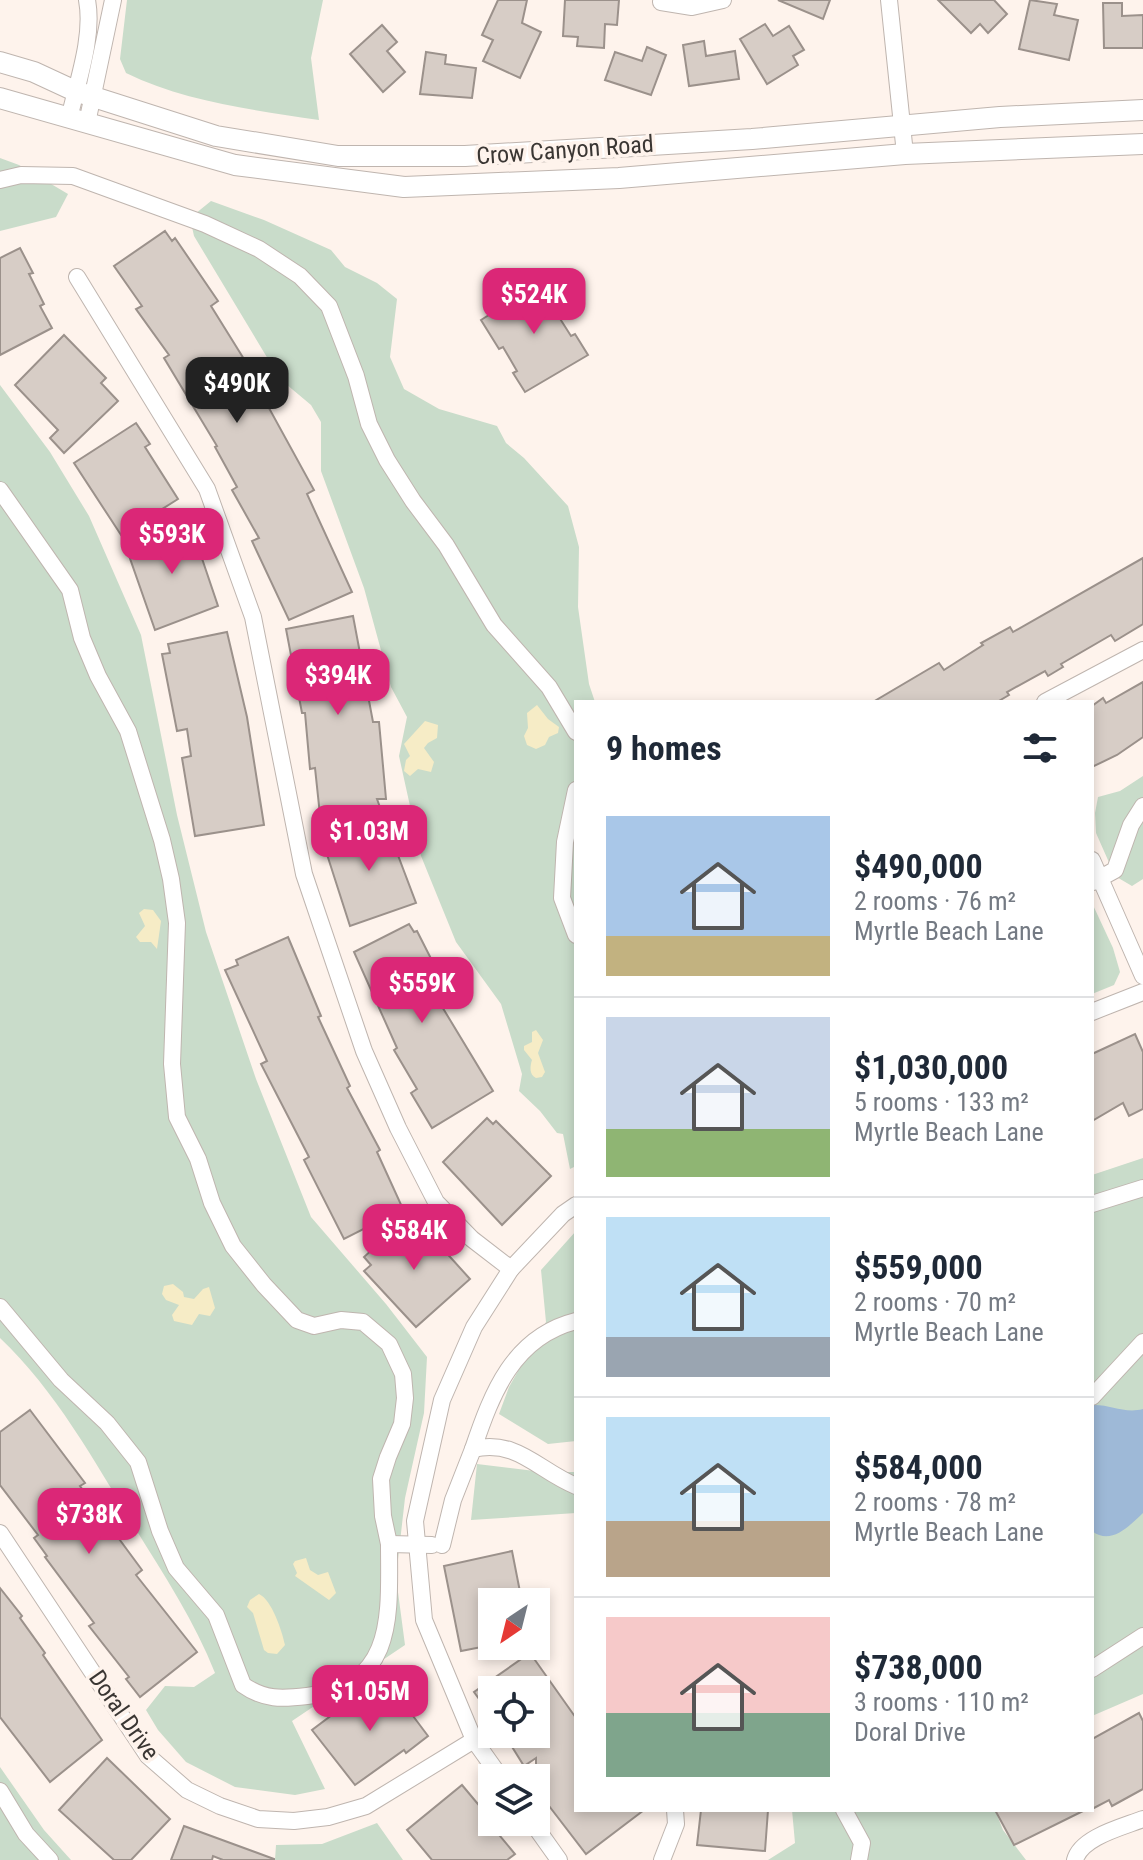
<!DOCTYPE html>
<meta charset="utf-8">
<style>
body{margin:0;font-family:"Roboto Condensed",sans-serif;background:#f2f2f3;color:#1f2937;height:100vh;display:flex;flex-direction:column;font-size:30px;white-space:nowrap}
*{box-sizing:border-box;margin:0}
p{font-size:26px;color:#747a83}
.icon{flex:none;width:44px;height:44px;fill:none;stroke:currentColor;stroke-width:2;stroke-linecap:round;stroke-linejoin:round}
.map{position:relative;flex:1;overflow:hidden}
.side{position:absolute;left:574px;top:700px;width:520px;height:1112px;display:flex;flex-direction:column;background:#fff;border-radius:0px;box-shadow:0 4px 12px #0003}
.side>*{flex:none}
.needle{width:52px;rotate:215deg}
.controls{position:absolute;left:478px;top:1588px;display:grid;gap:16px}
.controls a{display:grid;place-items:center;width:72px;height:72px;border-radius:0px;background:#fff;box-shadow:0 4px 12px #0003;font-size:40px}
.price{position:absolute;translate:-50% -68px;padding:0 18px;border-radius:16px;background:#db2777;color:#fff;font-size:26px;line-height:52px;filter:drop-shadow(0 2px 4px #0008)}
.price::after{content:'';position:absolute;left:50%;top:48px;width:24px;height:18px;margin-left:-12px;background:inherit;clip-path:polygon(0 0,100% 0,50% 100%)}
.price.on{background:#222;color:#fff}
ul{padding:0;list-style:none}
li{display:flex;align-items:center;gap:24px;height:200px;padding:0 32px}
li+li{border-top:2px solid #e0e1e3}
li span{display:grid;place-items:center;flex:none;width:224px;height:160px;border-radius:0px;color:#555}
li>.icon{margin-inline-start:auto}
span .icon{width:96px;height:96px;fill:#fffc;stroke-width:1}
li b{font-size:34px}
h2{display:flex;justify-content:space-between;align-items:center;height:96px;padding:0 32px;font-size:34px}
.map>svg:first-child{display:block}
.green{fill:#c9dcca}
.sand{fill:#f6ecc6}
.water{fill:#9eb9d7}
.building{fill:#d7cdc6;stroke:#9b918b;stroke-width:2}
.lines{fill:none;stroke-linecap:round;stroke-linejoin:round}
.minor-casing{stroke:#bfb5af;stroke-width:18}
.major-casing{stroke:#bfb5af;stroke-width:22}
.minor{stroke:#fff;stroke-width:16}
.major{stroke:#fff;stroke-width:20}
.labels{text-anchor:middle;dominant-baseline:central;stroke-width:7;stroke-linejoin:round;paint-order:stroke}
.street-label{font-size:24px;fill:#3a3633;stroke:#fef3ec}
</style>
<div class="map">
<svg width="1143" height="1860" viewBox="0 0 1143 1860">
<rect width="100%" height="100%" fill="#fef3ec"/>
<g class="green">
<path d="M127 0H323L311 58 319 120C255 110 185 102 126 73L120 59Z"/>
<path d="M0 158 19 165 68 194 56 217 0 231Z"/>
<path d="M211 201 264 220 331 250 345 267 377 283 397 299 390 357 404 389 439 409 497 426 506 443 524 458 568 506 579 547 578 607 589 684 595 702H576V1166L570 1169 563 1134 557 1133 540 1111 519 1091 522 1074 501 1004 456 942 421 856 399 756 407 717 391 687 364 588 321 471V422L311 405 280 379 194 236 190 218Z"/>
<path d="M0 385 50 452 89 516 141 635 177 815 206 932 256 1079 311 1217 386 1304 427 1357 424 1413 405 1498 396 1577 405 1645 292 1721 325 1789 295 1795 235 1787 186 1762 158 1730 146 1710 165 1686 194 1687 215 1673C195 1622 164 1575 135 1528 95 1462 56 1391 0 1338Z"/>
<path d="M1143 776V879L1132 886 1115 876 1096 833 1095 813 1098 797 1120 791Z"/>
<path d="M1092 903 1113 948 1120 972 1114 985 1092 994Z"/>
<path d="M1143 1158V1694L1092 1716V1175Z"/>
<path d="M576 1231V1441L548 1444 499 1414 509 1387 546 1322 541 1270Z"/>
<path d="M477 1464 543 1472H576V1513L471 1520Z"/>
<path d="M0 1767 44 1830 71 1860H0Z"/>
<path d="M792 1810H995L1003 1830 1026 1860H768L795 1843Z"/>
<path d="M377 1823 403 1860H275L276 1845 322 1844Z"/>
</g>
<g class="sand">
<path d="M537 705 548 719 559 727 558 733 549 737 545 745 536 749 527 745 524 736 528 728 527 713Z"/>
<path d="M425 721 438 725 437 738 428 743 424 748 434 762 431 772 418 769 410 776 404 771 406 760 410 756 404 744Z"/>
<path d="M144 909 153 910 161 921 157 949 151 942H140L136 937 145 926 139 913Z"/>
<path d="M536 1030 543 1040 538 1053 545 1072 542 1077 536 1078C529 1075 530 1066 532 1060L524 1050V1046L532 1042V1032Z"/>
<path d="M173 1284 183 1292 184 1297 194 1299 203 1289 209 1287 215 1308 210 1316 199 1314 192 1325 174 1321 172 1315 179 1305 166 1300 162 1294 164 1286Z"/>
<path d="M306 1558 310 1570 318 1575 328 1572 336 1593 329 1600 295 1576 297 1573 293 1564 295 1561Z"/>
<path d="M259 1594C272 1600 282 1631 285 1645L277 1654 268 1653 264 1650 253 1613 247 1607 250 1600Z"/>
</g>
<path class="water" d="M1092 1405C1110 1404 1124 1414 1143 1409V1513C1129 1526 1111 1546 1092 1531Z"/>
<g class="building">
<path d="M498 0H527L522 23 541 32 520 78 483 61 493 40 482 35Z"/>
<path d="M565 0H619L617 25 605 24 604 48 577 46 578 37 563 36Z"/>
<path d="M778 0H830L823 19Z"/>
<path d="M938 0H994L1007 14 988 33 980 24 971 33Z"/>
<path d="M1030 0 1057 4 1054 15 1078 20 1069 60 1019 49Z"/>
<path d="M1103 3H1122V16L1143 15V48H1104Z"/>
<path d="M765 24 773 36 789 26 804 50 793 56 798 65 767 84 740 39Z"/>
<path d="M382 25 397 42 387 51 405 72 383 92 350 54Z"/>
<path d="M704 41 706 56 735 51 739 79 689 86 683 45Z"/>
<path d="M647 47 666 55 651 95 605 80 615 52 642 61Z"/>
<path d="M426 52 446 55 445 64 476 68 472 98 420 94Z"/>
<path d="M165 231 172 241 175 238 218 301 211 306 267 396 264 399 314 490 307 494 352 592 289 620 252 541 259 538 232 490 237 487 215 447 217 446 164 358 169 355 136 309 142 306 114 266Z"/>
<path d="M20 248 33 273 29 274 44 304 40 306 52 328 0 355V258Z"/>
<path d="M544 280 563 311 557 314 571 336 575 334 588 355 525 392 513 373 517 371 503 347 499 349 481 320Z"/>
<path d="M64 335 106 378 101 383 118 401 64 453 50 438 58 430 15 385Z"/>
<path d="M136 423 150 444 145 447 178 499 121 535 74 463Z"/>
<path d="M190 523 218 606 155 630 126 547Z"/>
<path d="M1143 558V624L1115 641 1111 635 1061 664 1063 667 1048 676 1045 671 1007 692 1009 695 997 702H873L939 663 944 670 983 645 981 643 1010 627 1013 632Z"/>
<path d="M353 616 373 722H379L386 799H377L381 810 320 815 315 768 310 769 305 713H302L286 629Z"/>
<path d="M227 632 247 717 264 825 195 836 182 758 191 756 187 729 177 731 162 654 170 653 168 644Z"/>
<path d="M1143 682V737L1117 755 1092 767V706L1103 698 1106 703Z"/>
<path d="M385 821 416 903 350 926 323 842Z"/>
<path d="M409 924 414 932 417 931 452 1000 441 1005 493 1091 432 1128 411 1093 417 1089 394 1050 397 1048 354 952Z"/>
<path d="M288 937 321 1016 318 1017 350 1086 347 1088 380 1150 377 1152 403 1209 344 1239 304 1160 309 1157 261 1064 267 1061 225 970 238 965 236 960Z"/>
<path d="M1135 1034 1143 1052V1109L1129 1116 1123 1103 1092 1121V1054Z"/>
<path d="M487 1118 493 1124 496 1121 551 1176 502 1225 443 1162Z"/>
<path d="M408 1217 439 1251 442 1248 470 1279 416 1327 364 1271 371 1265 364 1257Z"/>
<path d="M30 1410 85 1483 80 1486 142 1570 136 1575 197 1652 140 1697 126 1679 129 1677 89 1626 94 1623 45 1557 47 1556 34 1538 38 1535 0 1485V1432Z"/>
<path d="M512 1551 522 1602H492V1645L461 1651 444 1566Z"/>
<path d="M0 1588 22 1616 20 1618 45 1653 43 1655 102 1740 50 1782 0 1717Z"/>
<path d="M530 1653 576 1718V1810H644L586 1854 536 1789V1758L524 1766 504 1734H536V1690H492V1717L474 1692Z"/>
<path d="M386 1680 428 1736 406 1753 404 1750 355 1785 312 1730 348 1703 351 1707Z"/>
<path d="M1139 1713 1143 1721V1789L1112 1806 1109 1800 1092 1809V1739Z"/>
<path d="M107 1758 170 1819 131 1860H114L59 1810Z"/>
<path d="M462 1785 488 1816 485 1818 515 1854 507 1860H432L407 1830Z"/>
<path d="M701 1810H768L765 1851 697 1845Z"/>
<path d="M995 1810H1085L1014 1845Z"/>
<path d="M184 1826 274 1859V1860H223L213 1856 212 1860H171Z"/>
</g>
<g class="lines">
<g class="minor-casing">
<g id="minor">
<path d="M889 0 905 154"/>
<path d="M661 2 692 7 723 0"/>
<path d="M69 119C77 83 94 37 87 0"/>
<path d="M87 123 113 0"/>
<path d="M0 180 21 175 73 176 205 224 259 249 300 276 329 306 356 376 369 424 387 460 413 501 446 545 494 625 549 687 576 732"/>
<path d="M77 277 207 489 253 617 304 874 364 1051 398 1128 436 1202 472 1239 511 1269"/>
<path d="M0 490 70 590 82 638 98 676 128 731 162 840 171 879 177 923 172 1064 177 1117 198 1159 212 1203 233 1246 264 1285 297 1320 314 1326 341 1320 363 1322 389 1344 403 1374 405 1398 402 1424 388 1457 381 1479 383 1516 389 1544"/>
<path d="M1045 702 1143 650"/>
<path d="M576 790 565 842 562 898 576 935"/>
<path d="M1092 860 1143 976"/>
<path d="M1093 882 1115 870 1131 825 1143 806"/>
<path d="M1092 1012 1143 992"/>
<path d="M1092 1204 1143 1188"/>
<path d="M0 1307 61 1380 107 1423 138 1462 160 1531 176 1568 216 1615 243 1685C264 1700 282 1699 307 1696 397 1686 389 1613 389 1544L432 1545"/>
<path d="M576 1321C513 1337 492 1393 473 1449 518 1439 537 1470 576 1486"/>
<path d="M1092 1397 1143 1342"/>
<path d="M0 1533 148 1756 187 1790 220 1806 258 1819 294 1821 328 1817 366 1806 474 1740"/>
<path d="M442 1545 453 1500 473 1449"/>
<path d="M1092 1669 1143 1636"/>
<path d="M501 1778 474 1740 424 1620 415 1521 442 1400 474 1327 511 1269 563 1214 576 1205"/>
<path d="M0 1791 26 1834 50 1860"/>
<path d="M844 1810 862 1843 859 1860"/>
<path d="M532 1822 559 1860"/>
<path d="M662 1860 676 1824 675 1810"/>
<path d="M1075 1860C1081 1837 1123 1827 1143 1819"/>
</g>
</g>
<g class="major-casing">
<g id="major">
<path d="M0 62 34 72 75 91 216 136 338 156H465L752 139 1000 117 1143 110"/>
<path d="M0 98 235 165 404 187 619 178 905 154 1143 144"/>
</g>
</g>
<use href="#minor" class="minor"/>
<use href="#major" class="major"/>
</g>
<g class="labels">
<g class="street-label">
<text transform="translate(565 150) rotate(-4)">Crow Canyon Road</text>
<text transform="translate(124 1715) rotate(55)">Doral Drive</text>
</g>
</g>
</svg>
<div class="controls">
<a><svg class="needle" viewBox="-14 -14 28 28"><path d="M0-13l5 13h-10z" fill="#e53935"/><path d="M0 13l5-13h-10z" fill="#747a83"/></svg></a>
<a><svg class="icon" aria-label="locate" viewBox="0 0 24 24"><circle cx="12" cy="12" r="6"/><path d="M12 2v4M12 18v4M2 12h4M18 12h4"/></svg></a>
<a><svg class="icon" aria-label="layers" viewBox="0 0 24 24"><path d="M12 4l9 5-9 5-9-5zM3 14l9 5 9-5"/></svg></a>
</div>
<b class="price" style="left:534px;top:336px">$524K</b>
<b class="price on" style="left:237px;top:425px">$490K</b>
<b class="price" style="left:172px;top:576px">$593K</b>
<b class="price" style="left:338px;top:717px">$394K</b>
<b class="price" style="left:369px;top:873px">$1.03M</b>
<b class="price" style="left:422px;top:1025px">$559K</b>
<b class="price" style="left:414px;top:1272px">$584K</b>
<b class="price" style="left:89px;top:1556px">$738K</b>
<b class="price" style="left:370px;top:1733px">$1.05M</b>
<section class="side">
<h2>9 homes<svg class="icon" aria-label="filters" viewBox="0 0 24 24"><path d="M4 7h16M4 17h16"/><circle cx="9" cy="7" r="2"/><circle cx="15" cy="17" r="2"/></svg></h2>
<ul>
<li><span style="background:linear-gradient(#a9c7e8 75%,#c2b280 0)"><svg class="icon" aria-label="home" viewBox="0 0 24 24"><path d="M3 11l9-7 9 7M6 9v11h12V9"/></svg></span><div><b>$490,000</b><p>2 rooms · 76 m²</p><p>Myrtle Beach Lane</p></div></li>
<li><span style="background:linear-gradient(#c9d6e8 70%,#8fb573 0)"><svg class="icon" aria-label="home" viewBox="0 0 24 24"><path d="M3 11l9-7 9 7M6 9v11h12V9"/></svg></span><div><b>$1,030,000</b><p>5 rooms · 133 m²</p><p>Myrtle Beach Lane</p></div></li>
<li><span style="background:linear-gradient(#bfe0f5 75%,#9aa5b1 0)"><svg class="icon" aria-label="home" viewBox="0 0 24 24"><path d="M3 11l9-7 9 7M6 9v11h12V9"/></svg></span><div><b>$559,000</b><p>2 rooms · 70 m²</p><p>Myrtle Beach Lane</p></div></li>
<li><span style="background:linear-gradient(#bfe0f5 65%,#b9a48a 0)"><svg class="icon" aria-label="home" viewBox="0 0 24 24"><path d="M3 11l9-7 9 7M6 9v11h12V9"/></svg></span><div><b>$584,000</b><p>2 rooms · 78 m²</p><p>Myrtle Beach Lane</p></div></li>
<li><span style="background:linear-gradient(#f6c9c9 60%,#7fa58c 0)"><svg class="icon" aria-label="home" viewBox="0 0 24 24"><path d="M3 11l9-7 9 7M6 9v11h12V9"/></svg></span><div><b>$738,000</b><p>3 rooms · 110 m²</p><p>Doral Drive</p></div></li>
</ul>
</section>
</div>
